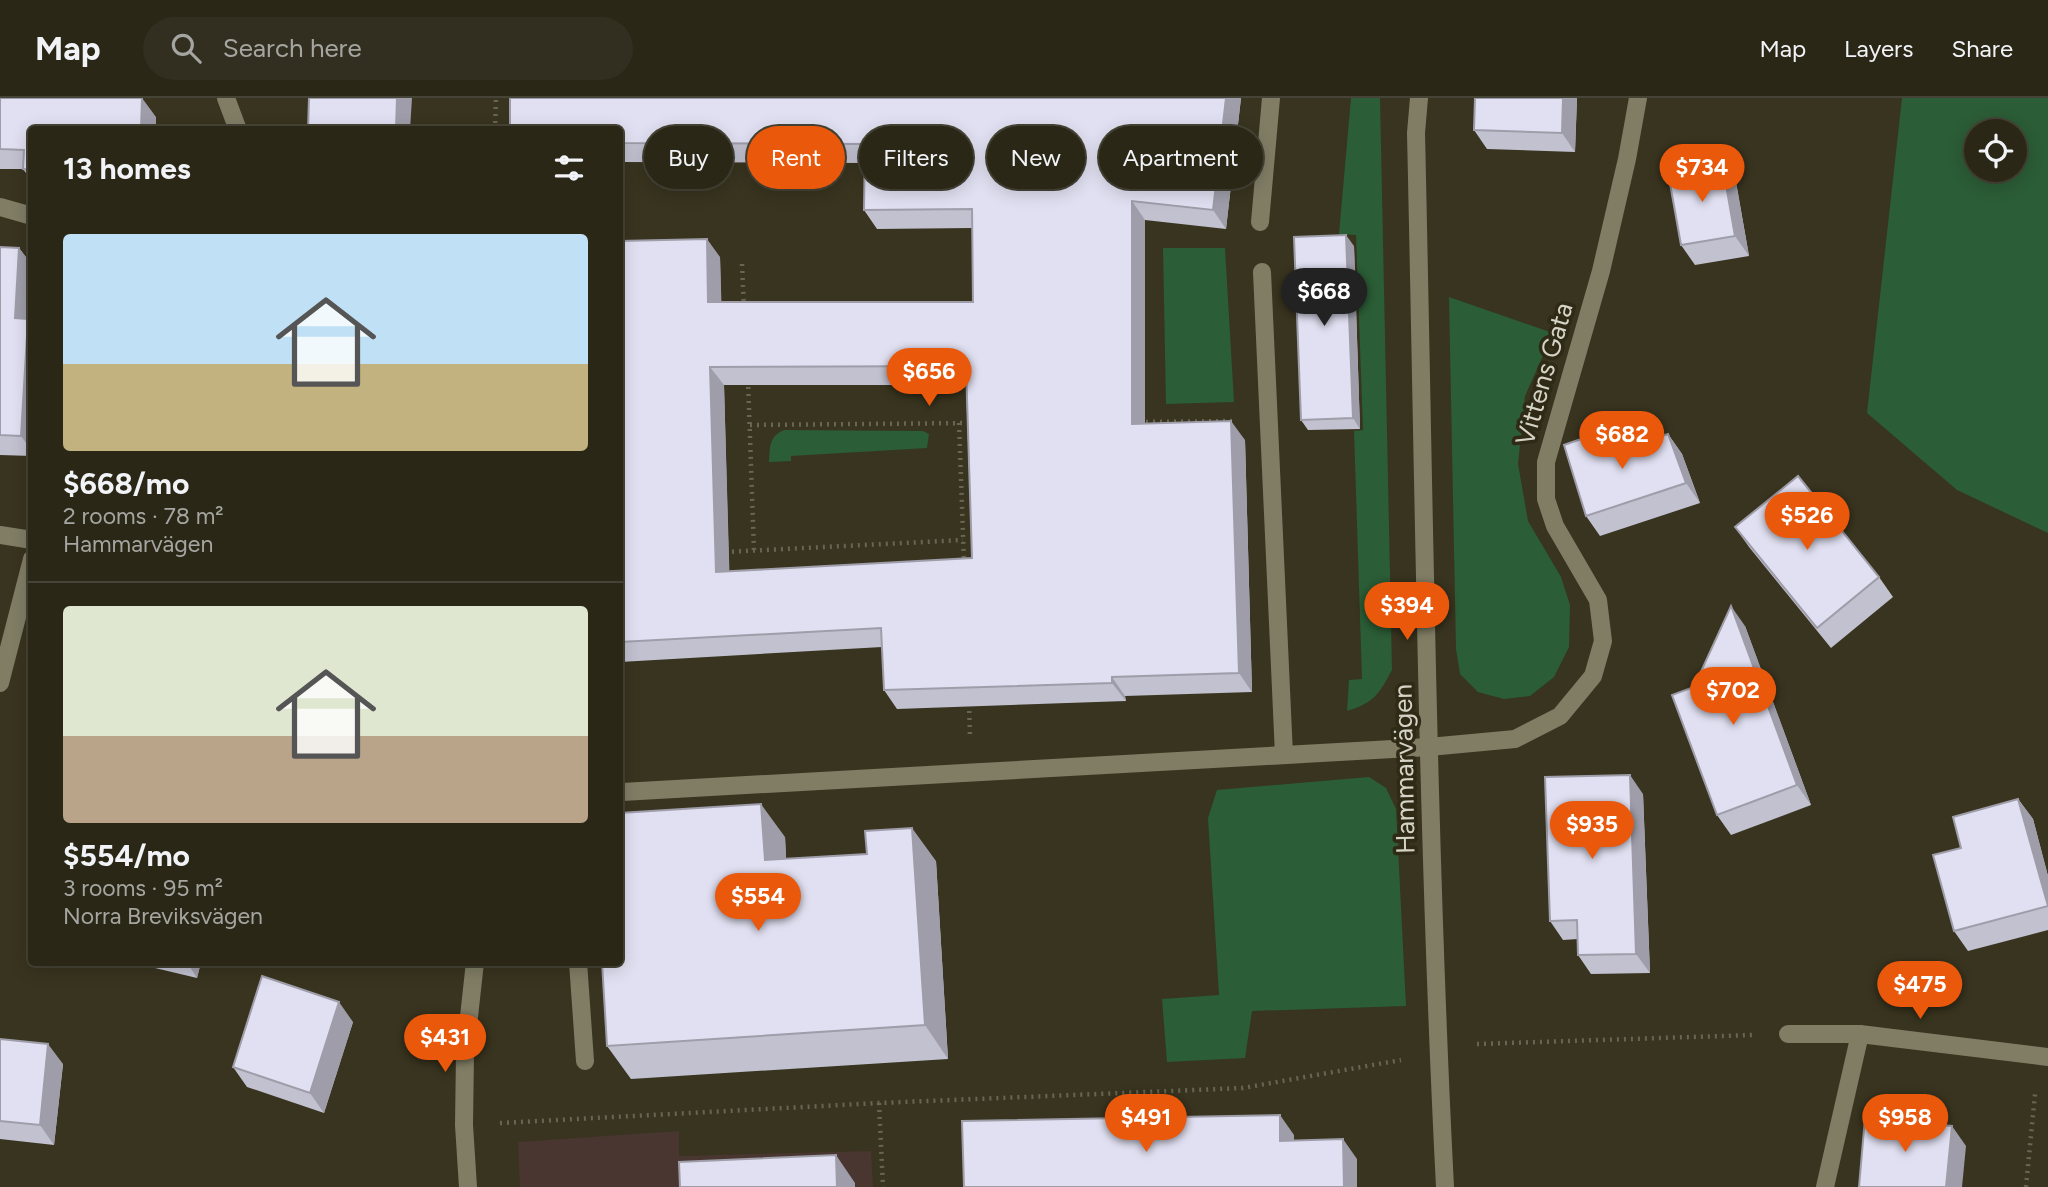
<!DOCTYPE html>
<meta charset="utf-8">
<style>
body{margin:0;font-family:Figtree,sans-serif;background:#322f20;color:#f1f3f6;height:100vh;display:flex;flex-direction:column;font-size:26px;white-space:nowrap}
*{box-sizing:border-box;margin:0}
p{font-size:23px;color:#a5a5a1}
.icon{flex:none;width:38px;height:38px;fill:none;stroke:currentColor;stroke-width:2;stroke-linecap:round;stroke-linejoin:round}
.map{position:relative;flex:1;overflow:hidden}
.details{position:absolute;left:28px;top:28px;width:595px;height:840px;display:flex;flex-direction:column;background:#2a2717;border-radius:7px;box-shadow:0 4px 18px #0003,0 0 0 2px #464436}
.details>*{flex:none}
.hud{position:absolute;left:644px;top:28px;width:665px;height:63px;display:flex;gap:14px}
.controls{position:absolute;left:1964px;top:21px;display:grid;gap:14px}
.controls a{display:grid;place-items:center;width:63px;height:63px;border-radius:50%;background:#2a2717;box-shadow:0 4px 18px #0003,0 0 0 2px #464436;font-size:35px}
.price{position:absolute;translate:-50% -60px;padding:0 16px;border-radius:24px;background:#ea580c;color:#fff;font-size:23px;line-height:46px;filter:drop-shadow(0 2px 4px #0008)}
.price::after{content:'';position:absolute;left:50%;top:42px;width:21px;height:16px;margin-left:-10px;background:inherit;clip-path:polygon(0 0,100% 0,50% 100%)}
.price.active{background:#222;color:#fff}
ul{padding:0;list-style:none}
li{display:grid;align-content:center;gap:14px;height:371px;padding:0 35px}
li+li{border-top:2px solid #464436}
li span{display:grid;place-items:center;height:217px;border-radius:7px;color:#555}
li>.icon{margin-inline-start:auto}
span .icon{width:126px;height:126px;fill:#fffc;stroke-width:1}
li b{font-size:30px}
h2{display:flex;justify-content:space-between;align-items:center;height:84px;padding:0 35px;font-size:30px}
.pill{padding:0 24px;border-radius:32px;background:#2a2717;box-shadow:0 4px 18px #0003,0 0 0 2px #464436;font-size:24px;line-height:63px}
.pill.active{background:#ea580c;color:#fff}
header{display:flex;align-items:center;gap:42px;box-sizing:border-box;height:98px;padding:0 35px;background:#2a2717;border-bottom:2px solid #464436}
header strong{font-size:33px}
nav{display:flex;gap:38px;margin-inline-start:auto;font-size:24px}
.search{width:490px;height:63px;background:#322f20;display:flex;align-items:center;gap:18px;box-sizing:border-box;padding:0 24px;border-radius:38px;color:#a5a5a1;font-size:26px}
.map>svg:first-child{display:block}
.education{fill:#493630}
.green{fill:#2b5d36;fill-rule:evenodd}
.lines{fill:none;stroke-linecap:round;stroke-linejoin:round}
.path{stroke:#686553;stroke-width:4.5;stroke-dasharray:2 5;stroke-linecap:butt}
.lane{stroke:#817d65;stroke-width:18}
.street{stroke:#817d65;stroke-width:18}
.wall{fill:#c2c1d0;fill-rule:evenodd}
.shaded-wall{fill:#9e9da9}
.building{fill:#e1e0f2;stroke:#9e9da9;stroke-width:2;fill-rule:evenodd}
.labels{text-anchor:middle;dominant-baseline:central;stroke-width:7;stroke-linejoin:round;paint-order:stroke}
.street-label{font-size:26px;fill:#d5d3c6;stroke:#2e2a15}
</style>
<header>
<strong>Map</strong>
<div class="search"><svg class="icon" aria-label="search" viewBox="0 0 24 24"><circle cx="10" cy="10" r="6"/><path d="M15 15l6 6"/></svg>Search here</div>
<nav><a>Map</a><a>Layers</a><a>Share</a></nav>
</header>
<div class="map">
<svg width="2048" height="1089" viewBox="0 0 2048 1089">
<rect width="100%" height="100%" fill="#38341f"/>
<path class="education" d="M679 1033V1058L871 1053 873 1089H520L518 1044Z"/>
<g class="green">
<path d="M1351 0H1380L1392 572C1379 596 1374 605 1347 613L1349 582 1362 581 1354 333 1363 332 1356 137 1339 136Z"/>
<path d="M1902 0H2048V435L1957 392 1867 315ZM2014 33V72H1976V33Z"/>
<path d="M1163 150H1225L1234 304 1166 306Z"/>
<path d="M1449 199 1553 235 1525 298 1518 366 1528 423 1561 479 1570 507 1569 549 1554 579 1530 598 1504 601 1478 594 1460 576 1456 551Z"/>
<path d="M784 332 923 333 929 336 927 350 791 358V363L769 364C770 349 769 338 784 332Z"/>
<path d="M1369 679 1386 690 1396 711 1406 908 1252 913 1245 960 1167 964 1162 901 1219 897 1208 720 1217 692Z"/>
</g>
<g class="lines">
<g class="path">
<path d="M495 32 496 0"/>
<path d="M742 166 744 210"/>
<path d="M748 282 754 453"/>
<path d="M1139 324 1232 323"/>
<path d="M959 325 964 464"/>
<path d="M750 327 973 325"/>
<path d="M725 454 963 442"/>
<path d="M969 606 970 639"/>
<path d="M1477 946 1752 937"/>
<path d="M879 1005 883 1089"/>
<path d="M500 1025 879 1005 1243 990 1401 962"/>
<path d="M2026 1089 2035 996"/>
</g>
<g class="lane">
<path d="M0 109 32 118"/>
<path d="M1260 124 1271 0"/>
<path d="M1262 174 1284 657"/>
<path d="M0 585 32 461"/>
<path d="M622 694 1429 649"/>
<path d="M578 864 585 963"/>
<path d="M1825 1089 1860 936"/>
</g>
<g class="street">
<path d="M226 0 238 32"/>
<path d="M1419 0 1416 35C1424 386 1427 738 1445 1089"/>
<path d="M0 437 32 442"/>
<path d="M1429 649 1515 641 1560 618 1593 578 1603 543 1598 502 1555 428 1546 401V364L1601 173 1627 61 1638 0"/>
<path d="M1788 936H1860L2048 959"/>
<path d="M468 1089 464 1027 465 955 475 864"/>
</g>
</g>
<g class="wall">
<path d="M0 0 156 19V32H32V83L23 71H0Z"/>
<path d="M1241 0 1226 131 1145 122V326L1245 342 1252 594 1125 598 1126 603 897 611 884 592 882 549 620 564V143L720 159 721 204H973L972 130 877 131 864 112 865 65 620 64V32ZM724 287H966L972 460 729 473Z"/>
<path d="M1577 0 1575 54 1487 51 1474 32Z"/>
<path d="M1736 84 1749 158 1695 167 1681 147Z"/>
<path d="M1354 148 1360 331 1308 332 1301 322Z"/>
<path d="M0 149 19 150 32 167 30 224 32 226V358L0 357Z"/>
<path d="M1607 332 1620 351 1668 336 1682 356 1700 405 1600 438 1586 418Z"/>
<path d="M1735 429 1879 479 1893 499 1831 550 1749 449Z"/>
<path d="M1745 528 1811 707 1731 737 1717 717 1694 589Z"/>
<path d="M1643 696 1650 875 1591 876 1578 857V841L1563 842 1550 823Z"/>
<path d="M2018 701 2033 721 2048 778V832L1968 853 1954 833 1961 750Z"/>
<path d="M785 739 786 761 936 763 948 961 631 981 607 948Z"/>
<path d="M151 864H201L197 880 155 870Z"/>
<path d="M353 924 324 1015 247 989 233 969Z"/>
<path d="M0 941 63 966 54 1047 0 1041Z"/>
</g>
<g class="shaded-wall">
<path d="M142 0 156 19V32H141Z"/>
<path d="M397 0H412L410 32H396Z"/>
<path d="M1226 0H1241L1226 131 1213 112Z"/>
<path d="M1563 0H1577L1575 54 1562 35Z"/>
<path d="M1722 64 1736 84 1749 158 1735 138Z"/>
<path d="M1132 103 1145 122V345L1132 326Z"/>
<path d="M1346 137 1354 148 1360 331 1353 320Z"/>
<path d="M707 141 720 159 722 223 708 204Z"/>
<path d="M19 150 32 167 30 224 32 226V353L21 338 15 220Z"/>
<path d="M710 269 724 287 730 493 716 474Z"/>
<path d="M1231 323 1245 342 1252 594 1239 575Z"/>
<path d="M1607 332 1621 353H1614Z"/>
<path d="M1668 336 1682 356 1700 405 1686 385Z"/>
<path d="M1731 508 1745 528 1811 707 1797 687Z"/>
<path d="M1112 579 1125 598 1126 603 1112 585Z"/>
<path d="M1630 677 1643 696 1650 875 1636 856Z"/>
<path d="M2018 701 2033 721 2048 778V808Z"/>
<path d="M761 706 785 739 788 796 765 762Z"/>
<path d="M912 730 936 763 948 961 925 927Z"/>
<path d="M191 864H201L197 880 190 869Z"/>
<path d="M339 904 353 924 324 1015 310 995Z"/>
<path d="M48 946 63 966 54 1047 40 1027Z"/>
<path d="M1280 1017 1294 1037V1063L1280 1043Z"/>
<path d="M1952 1028 1966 1048 1962 1089H1946Z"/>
<path d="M1343 1041 1357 1061V1089H1344Z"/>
<path d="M836 1057 855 1085V1089H837Z"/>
</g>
<g class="building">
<path d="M0 0H142L141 32H32V72L23 71 24 52 0 51Z"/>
<path d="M309 0H397L396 32H308Z"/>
<path d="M510 0H1226L1213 112 1132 103V326L1231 323 1239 575 1112 579V585L884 592 881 530 620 544V143L707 141 708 204H973L972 111 864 112 865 46 620 45V32H510ZM966 268 972 460 716 474 710 269Z"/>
<path d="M1475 0H1563L1562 35 1474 32Z"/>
<path d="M1722 64 1735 138 1681 147 1668 74Z"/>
<path d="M1346 137 1353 320 1301 322 1294 139Z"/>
<path d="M0 149 19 150 15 220 28 221 21 338 0 337Z"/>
<path d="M1607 332 1614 353 1668 336 1686 385 1586 418 1564 347Z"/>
<path d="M1798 378 1879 479 1817 530 1735 429Z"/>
<path d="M1731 508 1797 687 1717 717 1672 597 1694 589Z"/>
<path d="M1630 677 1636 856 1578 857 1577 822 1550 823 1545 679Z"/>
<path d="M2018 701 2048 808 1954 833 1933 757 1961 750 1953 719Z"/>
<path d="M761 706 765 762 867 756 865 733 912 730 925 927 607 948 602 864H620V715Z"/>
<path d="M169 864H191L190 869Z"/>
<path d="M262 878 339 904 310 995 233 969Z"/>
<path d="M0 941 48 946 40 1027 0 1023Z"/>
<path d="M1280 1017V1043L1343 1041 1344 1089H964L962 1023Z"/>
<path d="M1865 1020 1952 1028 1946 1089H1859Z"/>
<path d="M836 1057 837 1089H680L679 1064Z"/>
</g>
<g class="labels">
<g class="street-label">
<text transform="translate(1544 276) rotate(-74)">Vittens Gata</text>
<text transform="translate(1404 671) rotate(-91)">Hammarvägen</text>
</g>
</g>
</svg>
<div class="controls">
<a><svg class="icon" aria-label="locate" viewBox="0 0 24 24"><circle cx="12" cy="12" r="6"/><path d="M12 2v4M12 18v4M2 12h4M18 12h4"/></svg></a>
</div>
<b class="price" style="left:1702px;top:106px">$734</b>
<b class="price active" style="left:1324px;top:230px">$668</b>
<b class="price" style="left:929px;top:310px">$656</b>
<b class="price" style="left:1622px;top:373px">$682</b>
<b class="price" style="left:1807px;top:454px">$526</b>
<b class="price" style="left:1407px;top:544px">$394</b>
<b class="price" style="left:1733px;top:629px">$702</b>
<b class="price" style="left:1592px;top:763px">$935</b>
<b class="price" style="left:758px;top:835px">$554</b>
<b class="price" style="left:1920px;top:923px">$475</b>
<b class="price" style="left:445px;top:976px">$431</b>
<b class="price" style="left:1146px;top:1056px">$491</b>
<b class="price" style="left:1905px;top:1056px">$958</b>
<div class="hud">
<a class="pill">Buy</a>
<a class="pill active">Rent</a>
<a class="pill">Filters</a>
<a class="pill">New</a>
<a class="pill">Apartment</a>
</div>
<section class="details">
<h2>13 homes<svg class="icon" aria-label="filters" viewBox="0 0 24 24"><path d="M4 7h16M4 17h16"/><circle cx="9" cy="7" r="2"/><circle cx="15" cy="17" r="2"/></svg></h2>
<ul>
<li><span style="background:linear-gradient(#bfe0f5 60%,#c2b280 0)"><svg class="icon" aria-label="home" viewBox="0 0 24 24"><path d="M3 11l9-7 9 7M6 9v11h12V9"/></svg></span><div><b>$668/mo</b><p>2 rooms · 78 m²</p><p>Hammarvägen</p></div></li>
<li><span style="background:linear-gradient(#dfe7d0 60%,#b9a48a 0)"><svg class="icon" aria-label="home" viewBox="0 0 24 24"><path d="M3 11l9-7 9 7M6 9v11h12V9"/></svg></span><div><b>$554/mo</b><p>3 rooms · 95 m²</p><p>Norra Breviksvägen</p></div></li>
</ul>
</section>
</div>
